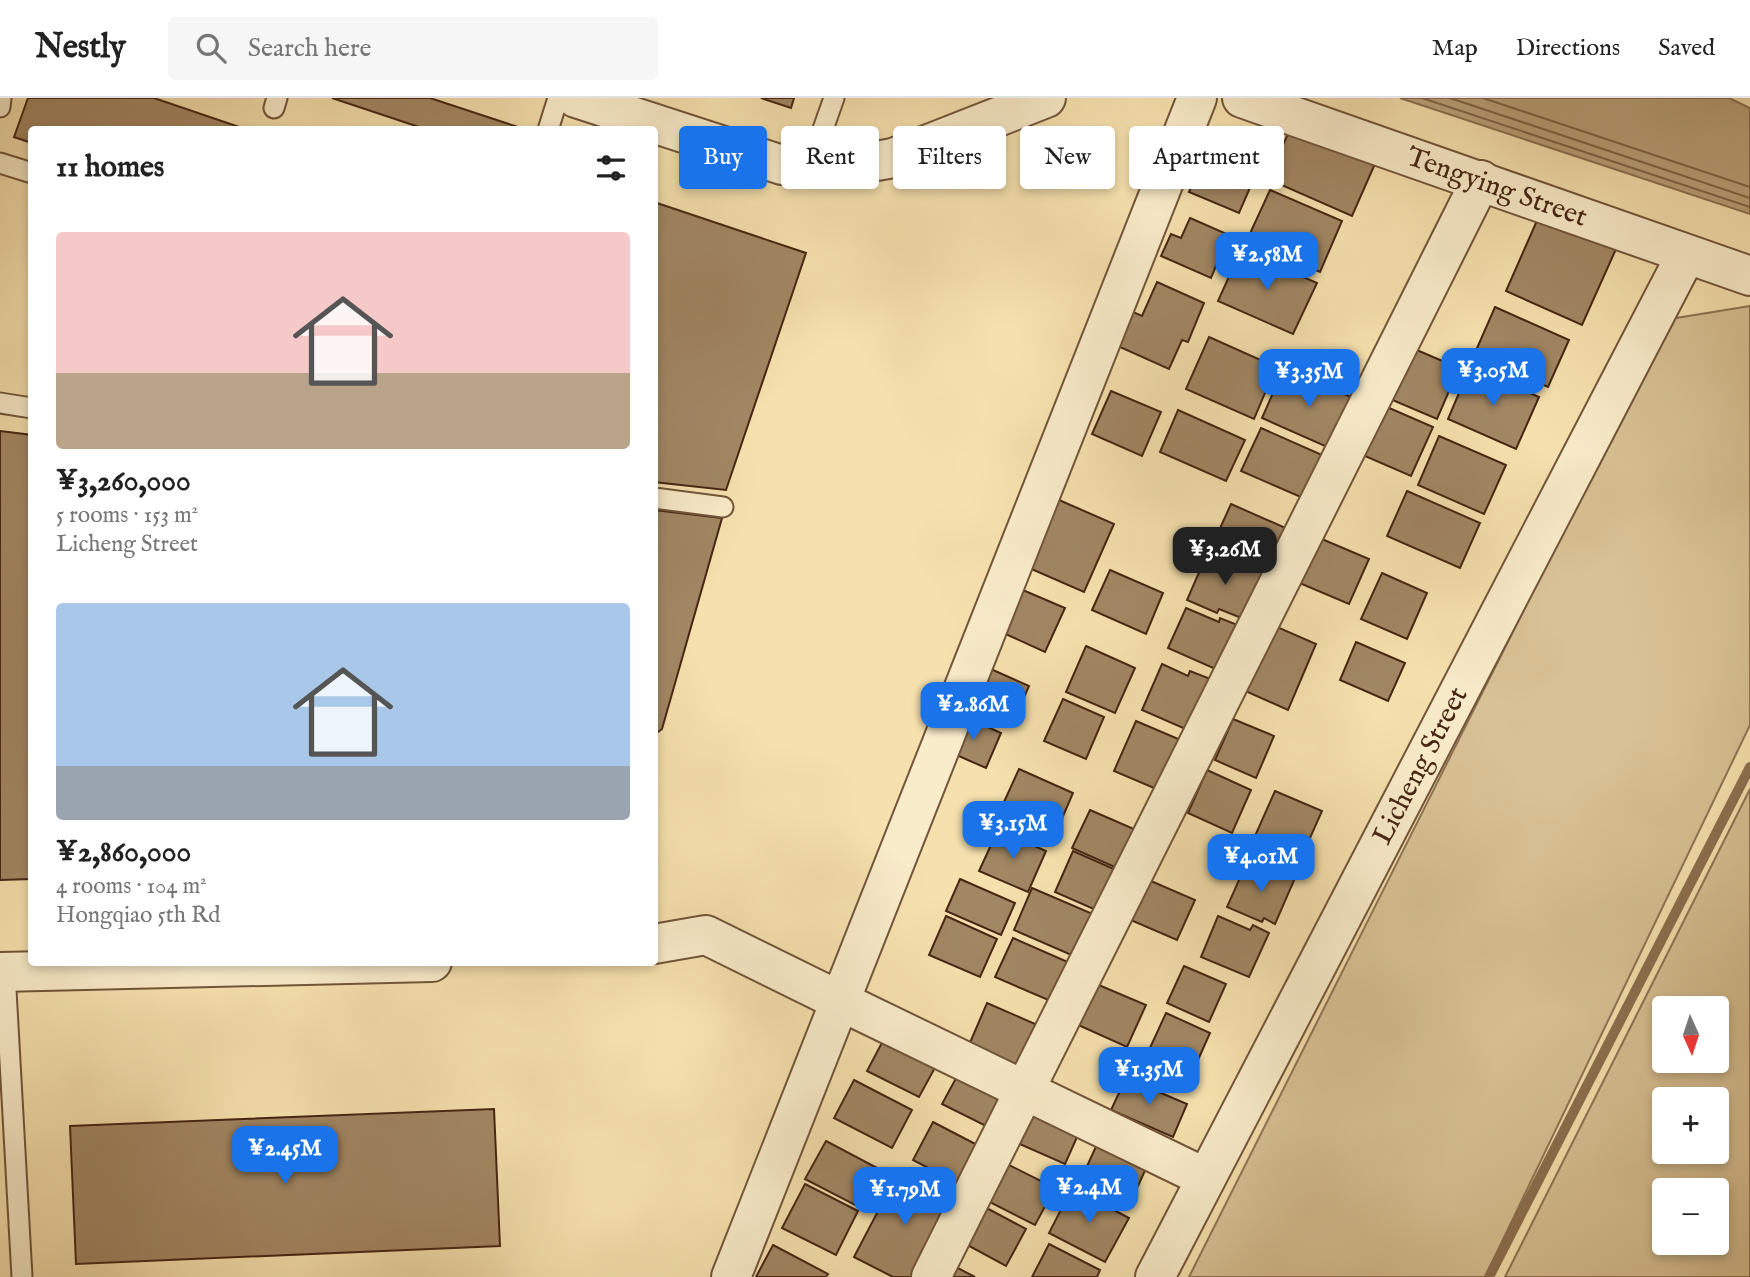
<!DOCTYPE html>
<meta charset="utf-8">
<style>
body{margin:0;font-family:"IM FELL English",serif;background:#f6f6f6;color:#222;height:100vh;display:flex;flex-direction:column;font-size:26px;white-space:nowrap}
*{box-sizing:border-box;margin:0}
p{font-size:23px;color:#767676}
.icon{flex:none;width:38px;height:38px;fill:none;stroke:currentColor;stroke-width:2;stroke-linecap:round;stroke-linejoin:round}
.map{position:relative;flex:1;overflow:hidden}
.drawer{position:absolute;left:28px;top:28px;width:630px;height:840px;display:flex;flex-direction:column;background:#fff;border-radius:7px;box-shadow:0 4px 10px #0003}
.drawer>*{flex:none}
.hud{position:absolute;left:679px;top:28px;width:665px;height:63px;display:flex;gap:14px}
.needle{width:46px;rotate:177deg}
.controls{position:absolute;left:1652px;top:898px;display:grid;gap:14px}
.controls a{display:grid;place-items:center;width:77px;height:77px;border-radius:7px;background:#fff;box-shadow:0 4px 10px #0003;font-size:35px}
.price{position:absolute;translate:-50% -60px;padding:0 16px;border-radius:14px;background:#1a73e8;color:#fff;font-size:23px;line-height:46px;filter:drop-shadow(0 2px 4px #0008)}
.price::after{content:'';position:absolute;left:50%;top:42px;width:21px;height:16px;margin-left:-10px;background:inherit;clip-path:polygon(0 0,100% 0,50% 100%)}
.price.current{background:#222;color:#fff}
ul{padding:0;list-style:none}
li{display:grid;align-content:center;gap:14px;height:371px;padding:0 28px}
li span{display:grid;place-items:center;height:217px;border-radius:7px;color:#555}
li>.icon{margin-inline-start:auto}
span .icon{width:126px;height:126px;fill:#fffc;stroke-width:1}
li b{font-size:30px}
h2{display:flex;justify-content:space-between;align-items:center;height:84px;padding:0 28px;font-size:30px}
.pill{padding:0 24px;border-radius:7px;background:#fff;box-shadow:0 4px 10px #0003;font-size:24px;line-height:63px}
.pill.current{background:#1a73e8;color:#fff}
header{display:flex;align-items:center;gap:42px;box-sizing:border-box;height:98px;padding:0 35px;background:#fff;border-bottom:2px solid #e0e0e0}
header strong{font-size:33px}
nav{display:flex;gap:38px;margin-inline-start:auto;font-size:24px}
.search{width:490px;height:63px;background:#f6f6f6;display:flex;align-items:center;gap:18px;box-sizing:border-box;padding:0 24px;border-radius:7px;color:#767676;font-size:26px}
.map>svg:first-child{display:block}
.green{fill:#d8c194;stroke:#8f7454;stroke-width:2;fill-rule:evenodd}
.water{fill:#baa179;stroke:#8c7050;stroke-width:2}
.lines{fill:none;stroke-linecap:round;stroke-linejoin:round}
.shore{stroke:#806446;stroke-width:2}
.stream{stroke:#8c7050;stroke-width:10}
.building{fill:#a28764;stroke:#462613;stroke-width:2}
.service-casing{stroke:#72553a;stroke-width:23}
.minor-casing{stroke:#72553a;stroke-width:42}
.tertiary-casing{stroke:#72553a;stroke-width:42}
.service{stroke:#f9ecca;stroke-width:19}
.minor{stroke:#f9ecca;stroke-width:38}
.tertiary{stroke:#f9ecca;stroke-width:38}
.labels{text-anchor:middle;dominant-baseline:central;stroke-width:7;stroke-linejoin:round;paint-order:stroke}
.street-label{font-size:28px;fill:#462613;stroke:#f9ecca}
</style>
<header>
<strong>Nestly</strong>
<div class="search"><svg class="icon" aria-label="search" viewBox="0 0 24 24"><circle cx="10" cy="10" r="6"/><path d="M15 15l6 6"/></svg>Search here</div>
<nav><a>Map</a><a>Directions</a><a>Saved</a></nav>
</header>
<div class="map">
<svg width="1750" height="1179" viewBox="0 0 1750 1179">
<rect width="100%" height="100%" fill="#f6e1ae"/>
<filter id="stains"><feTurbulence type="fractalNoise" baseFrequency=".00286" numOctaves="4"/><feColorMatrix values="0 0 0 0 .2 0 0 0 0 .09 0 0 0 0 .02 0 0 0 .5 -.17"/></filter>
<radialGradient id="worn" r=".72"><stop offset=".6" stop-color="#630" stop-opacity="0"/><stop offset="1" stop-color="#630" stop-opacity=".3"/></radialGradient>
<g class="green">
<path d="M1750 208V627L1485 1179H1189L1670 221Z"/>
<path d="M1750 691V1179H1505ZM1664 910H1717V962H1664ZM1664 1001H1717V1054H1664ZM1664 1092H1717V1144H1664Z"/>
</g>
<path class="water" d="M1400 0H1729L1750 10V116Z"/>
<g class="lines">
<g class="shore">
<path d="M1422 0 1750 109"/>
<path d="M1450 0 1750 100"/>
<path d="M1483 0 1750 89"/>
</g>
<path class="stream" d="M1489 1179 1750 669"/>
</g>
<g class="building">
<path d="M28 0H154L248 32H32V45L14 39Z"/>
<path d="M332 0H430L524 31 428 32Z"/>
<path d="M761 0H794L791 10Z"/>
<path d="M1294 22 1378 59 1352 118 1268 81Z"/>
<path d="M1206 55 1256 76 1239 115 1189 94Z"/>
<path d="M1270 92 1342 123 1320 174 1247 142Z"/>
<path d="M654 104 806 155 726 392 654 384Z"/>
<path d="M1539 118 1616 151 1582 227 1506 193Z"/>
<path d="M1190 120 1229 137 1211 180 1161 158 1171 136 1181 140Z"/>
<path d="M1241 152 1317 185 1293 236 1218 203Z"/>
<path d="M1157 184 1204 205 1188 244 1182 242 1169 271 1111 245 1126 211 1142 218Z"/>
<path d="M1495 209 1569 242 1548 289 1474 257Z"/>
<path d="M1209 239 1276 269 1254 321 1186 291Z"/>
<path d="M1405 247 1459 270 1437 321 1383 298Z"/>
<path d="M1470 269 1539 299 1516 351 1448 321Z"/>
<path d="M1284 270 1356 301 1334 352 1262 320Z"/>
<path d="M1111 293 1161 314 1142 358 1092 336Z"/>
<path d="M1380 306 1433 329 1411 378 1358 355Z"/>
<path d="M1178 312 1245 342 1226 383 1160 354Z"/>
<path d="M1261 330 1322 357 1303 400 1241 373Z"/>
<path d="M0 333 32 337V781L0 782Z"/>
<path d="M1439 338 1506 367 1484 416 1418 387Z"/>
<path d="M1407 393 1480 425 1460 470 1387 438Z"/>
<path d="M1059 402 1114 426 1084 494 1029 470Z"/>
<path d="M1231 406 1290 432 1271 474 1212 448Z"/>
<path d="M654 412 722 420 662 631 654 637Z"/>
<path d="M1310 436 1369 461 1349 506 1290 481Z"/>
<path d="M1207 456 1235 468 1237 464 1264 475 1244 521 1219 511 1217 515 1187 502Z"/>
<path d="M1110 472 1163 495 1146 536 1092 512Z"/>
<path d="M1382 475 1427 495 1407 541 1361 521Z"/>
<path d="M1018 490 1065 510 1045 554 999 533Z"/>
<path d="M1186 510 1219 524 1220 520 1240 528 1220 573 1168 550Z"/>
<path d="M1270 526 1316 546 1288 612 1241 591Z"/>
<path d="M1356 544 1405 565 1388 603 1340 582Z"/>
<path d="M1086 548 1135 570 1115 615 1066 594Z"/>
<path d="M1162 566 1188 578 1190 573 1213 582 1190 633 1142 612Z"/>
<path d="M984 568 1029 588 1013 624 968 604Z"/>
<path d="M1063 601 1104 619 1086 661 1044 643Z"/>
<path d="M961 617 1001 635 986 670 945 652Z"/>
<path d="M1233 621 1274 638 1256 680 1215 662Z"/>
<path d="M1136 623 1183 643 1161 693 1114 673Z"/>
<path d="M1019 671 1073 695 1054 739 999 715Z"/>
<path d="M1207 672 1251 692 1232 735 1188 715Z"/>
<path d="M1275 693 1322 713 1306 749 1289 741 1285 751 1255 738Z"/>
<path d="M1090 712 1143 735 1126 774 1072 750Z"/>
<path d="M998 732 1046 753 1028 794 979 773Z"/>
<path d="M1073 753 1123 775 1105 816 1055 794Z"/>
<path d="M1247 764 1279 778 1281 774 1295 780 1275 826 1264 820 1262 824 1227 809Z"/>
<path d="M1144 780 1195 802 1177 842 1126 820Z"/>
<path d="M960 781 1015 805 1001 837 946 813Z"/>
<path d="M1032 790 1095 817 1076 859 1014 832Z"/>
<path d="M946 818 997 841 980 879 929 857Z"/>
<path d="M1218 818 1250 832 1253 827 1269 835 1249 879 1201 859Z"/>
<path d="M1013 840 1070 865 1053 904 995 879Z"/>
<path d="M1184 868 1226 886 1209 924 1167 905Z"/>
<path d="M1094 885 1146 907 1127 949 1076 926Z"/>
<path d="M987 905 1042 929 1023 970 969 947Z"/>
<path d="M1166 915 1210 935 1194 971 1149 952Z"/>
<path d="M886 937 938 964 919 999 867 973Z"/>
<path d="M961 971 1008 995 990 1030 942 1006Z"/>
<path d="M1126 980 1187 1006 1173 1039 1111 1012Z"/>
<path d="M854 982 912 1012 892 1050 834 1020Z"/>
<path d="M1032 1007 1082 1028 1065 1066 1015 1044Z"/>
<path d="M494 1011 500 1148 76 1166 70 1028Z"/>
<path d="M933 1024 983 1050 963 1088 913 1062Z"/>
<path d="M826 1043 879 1071 859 1109 805 1081Z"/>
<path d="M1098 1044 1148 1066 1128 1110 1078 1088Z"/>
<path d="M997 1061 1055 1090 1035 1127 978 1098Z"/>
<path d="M900 1071 956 1100 915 1179H893L854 1159Z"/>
<path d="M805 1086 858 1113 836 1157 782 1130Z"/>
<path d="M1072 1090 1129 1120 1105 1164 1049 1135Z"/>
<path d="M979 1106 1026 1131 1006 1168 960 1143Z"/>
<path d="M1049 1146 1100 1172 1097 1179H1032Z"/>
<path d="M773 1147 828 1176 826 1179H756Z"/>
<path d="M952 1167 975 1179H946Z"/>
</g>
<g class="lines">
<g class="service-casing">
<g id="service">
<path d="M0 9 1 0"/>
<path d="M274 10 277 0"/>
<path d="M548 32 558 0"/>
<path d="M0 65 32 75"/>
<path d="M810 68 834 0"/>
<path d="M0 305 32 310"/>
<path d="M654 400 723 409"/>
<path d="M5 874 22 1179"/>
</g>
</g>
<g class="minor-casing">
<g id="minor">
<path d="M840 903 1206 1080"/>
<path d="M731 1179 1197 0"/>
<path d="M931 1179 1481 82"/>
</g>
</g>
<g class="tertiary-casing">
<g id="tertiary">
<path d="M576 0 782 67 838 70 893 60 1046 0"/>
<path id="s1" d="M1242 0 1750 178"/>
<path d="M654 846 706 837 840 903"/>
<path d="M0 874 432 864"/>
<path id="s2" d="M1155 1179 1686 157"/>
</g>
</g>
<use href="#service" class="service"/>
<use href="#minor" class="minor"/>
<use href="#tertiary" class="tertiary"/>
</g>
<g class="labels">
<g class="street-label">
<text stroke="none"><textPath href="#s1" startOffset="270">Tengying Street</textPath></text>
<text stroke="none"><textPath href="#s2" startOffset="576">Licheng Street</textPath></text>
</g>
</g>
<rect width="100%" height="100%" filter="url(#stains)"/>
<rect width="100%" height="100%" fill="url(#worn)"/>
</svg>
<div class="controls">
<a><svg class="needle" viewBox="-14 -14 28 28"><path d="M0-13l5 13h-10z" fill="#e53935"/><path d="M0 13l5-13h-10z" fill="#767676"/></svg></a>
<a>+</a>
<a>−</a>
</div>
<b class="price" style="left:1267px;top:194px">¥2.58M</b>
<b class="price" style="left:1493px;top:310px">¥3.05M</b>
<b class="price" style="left:1309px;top:311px">¥3.35M</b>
<b class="price current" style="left:1225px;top:489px">¥3.26M</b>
<b class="price" style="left:973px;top:644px">¥2.86M</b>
<b class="price" style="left:1013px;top:763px">¥3.15M</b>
<b class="price" style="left:1261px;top:796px">¥4.01M</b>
<b class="price" style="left:1149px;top:1009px">¥1.35M</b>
<b class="price" style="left:285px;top:1088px">¥2.45M</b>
<b class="price" style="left:1089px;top:1127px">¥2.4M</b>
<b class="price" style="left:905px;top:1129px">¥1.79M</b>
<div class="hud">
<a class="pill current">Buy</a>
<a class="pill">Rent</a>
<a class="pill">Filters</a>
<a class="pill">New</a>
<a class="pill">Apartment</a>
</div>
<section class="drawer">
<h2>11 homes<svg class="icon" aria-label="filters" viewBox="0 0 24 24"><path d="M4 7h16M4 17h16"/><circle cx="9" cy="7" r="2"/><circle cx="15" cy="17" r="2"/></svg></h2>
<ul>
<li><span style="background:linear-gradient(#f6c9c9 65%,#b9a48a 0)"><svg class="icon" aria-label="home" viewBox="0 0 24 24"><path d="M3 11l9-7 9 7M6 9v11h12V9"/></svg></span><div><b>¥3,260,000</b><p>5 rooms · 153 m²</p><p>Licheng Street</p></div></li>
<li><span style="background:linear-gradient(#a9c7e8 75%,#9aa5b1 0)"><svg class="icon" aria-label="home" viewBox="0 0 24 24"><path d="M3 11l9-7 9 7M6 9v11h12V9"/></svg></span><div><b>¥2,860,000</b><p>4 rooms · 104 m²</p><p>Hongqiao 5th Rd</p></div></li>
</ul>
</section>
</div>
